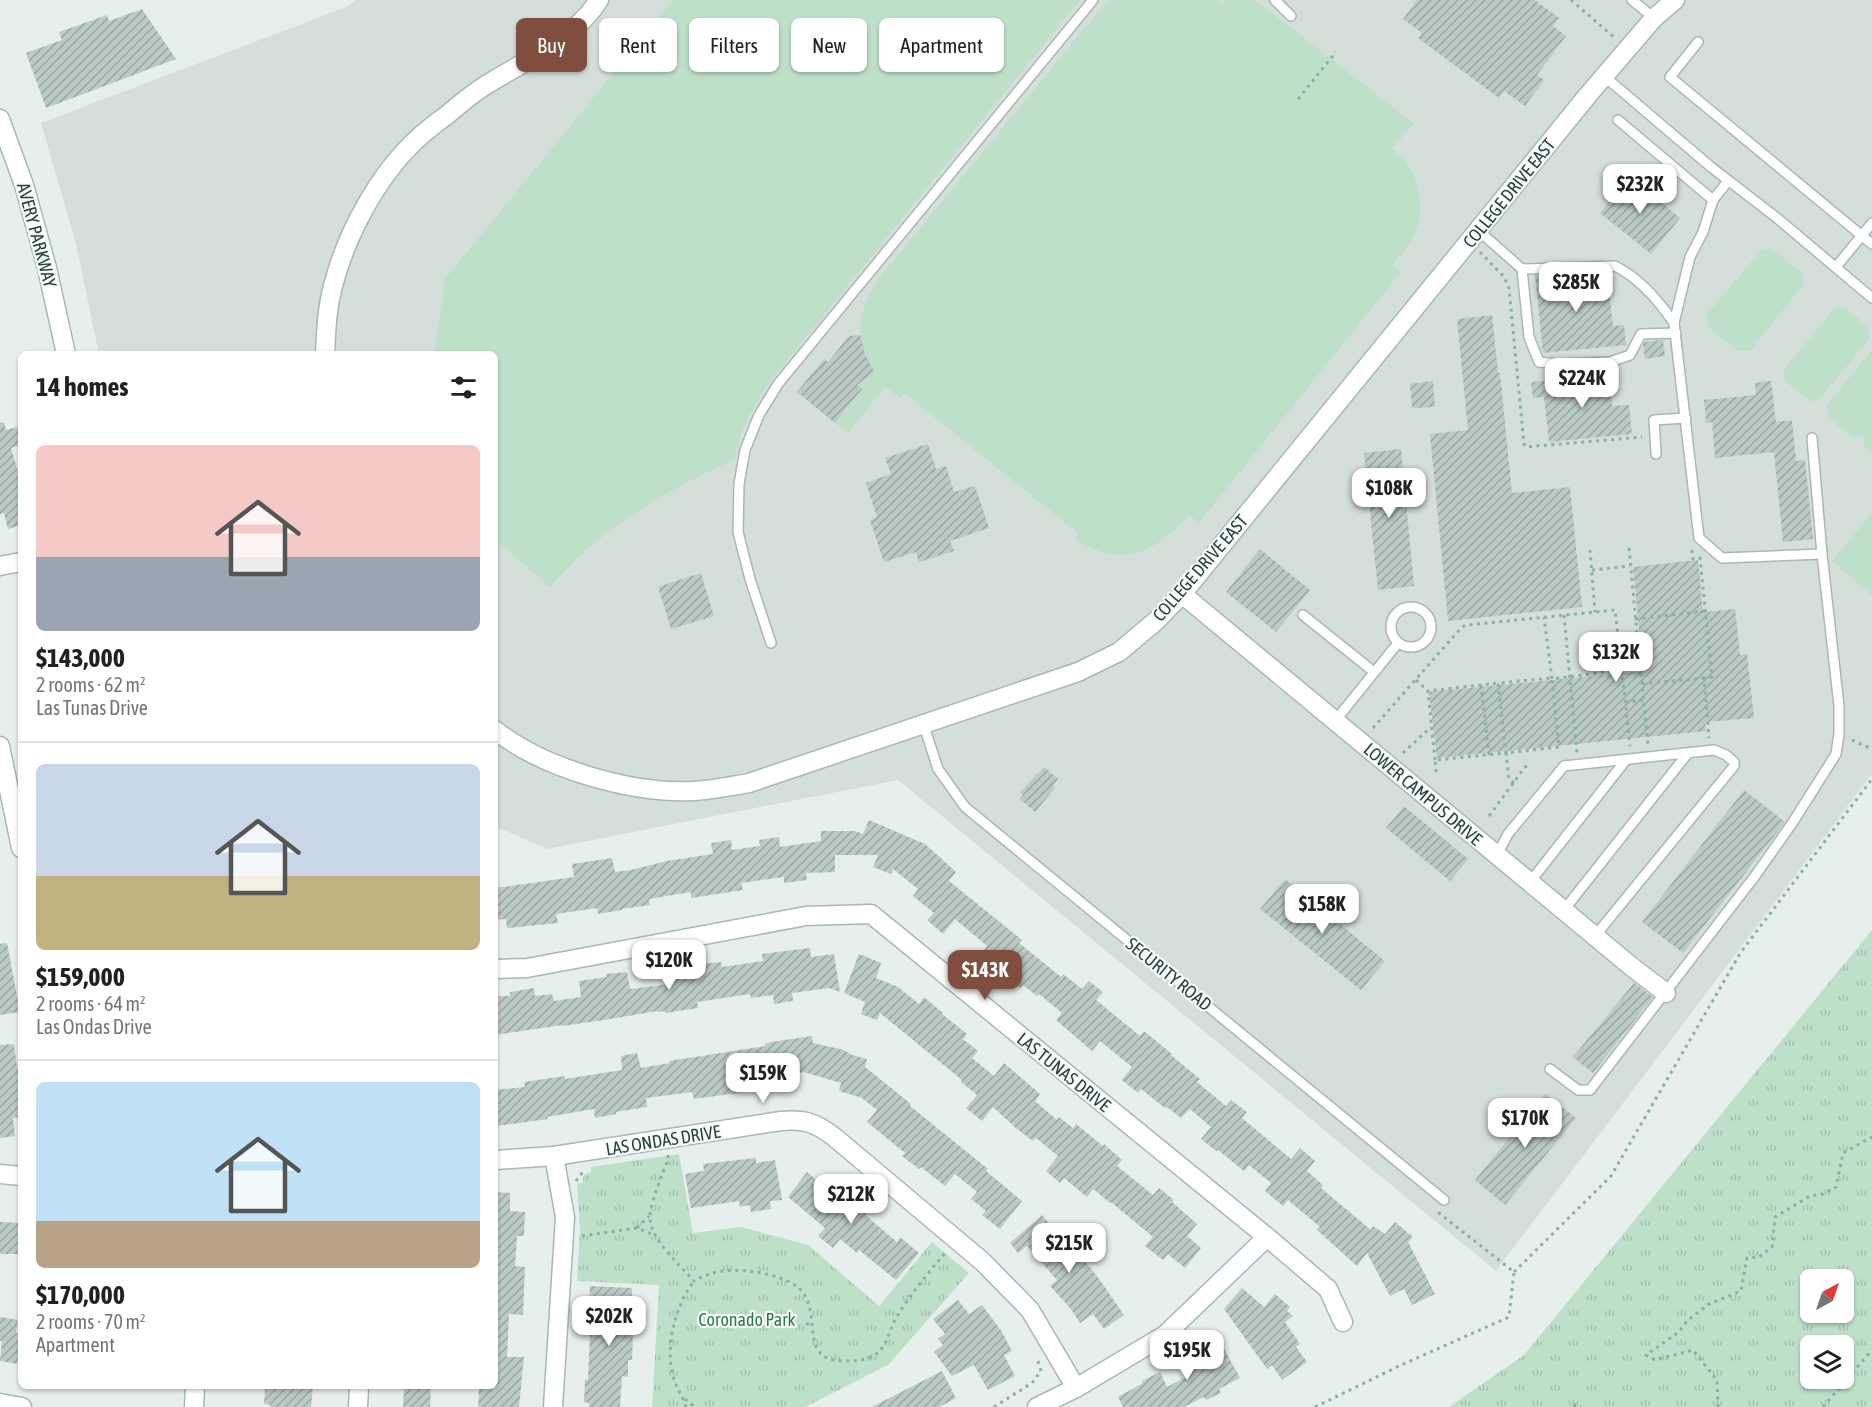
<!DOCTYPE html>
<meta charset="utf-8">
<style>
body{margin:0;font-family:"Asap Condensed",sans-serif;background:#f2f2f2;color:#202124;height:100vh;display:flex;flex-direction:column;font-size:22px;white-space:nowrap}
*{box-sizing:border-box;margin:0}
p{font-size:20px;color:#757577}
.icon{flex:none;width:33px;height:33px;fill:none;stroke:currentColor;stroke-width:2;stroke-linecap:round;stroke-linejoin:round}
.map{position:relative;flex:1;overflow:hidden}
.sheet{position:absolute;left:18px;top:351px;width:480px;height:1038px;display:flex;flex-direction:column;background:#fff;border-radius:9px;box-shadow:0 2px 4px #0004}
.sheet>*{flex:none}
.top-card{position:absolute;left:516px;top:18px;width:570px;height:54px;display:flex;gap:12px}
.needle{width:39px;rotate:40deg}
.buttons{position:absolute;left:1800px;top:1269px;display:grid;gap:12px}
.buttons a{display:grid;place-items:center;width:54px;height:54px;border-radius:9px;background:#fff;box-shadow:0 2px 4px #0004;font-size:30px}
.price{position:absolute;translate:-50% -51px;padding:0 14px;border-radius:12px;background:#fff;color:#222;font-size:20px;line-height:39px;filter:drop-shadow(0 2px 3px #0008)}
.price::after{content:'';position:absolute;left:50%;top:36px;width:18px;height:14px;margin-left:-9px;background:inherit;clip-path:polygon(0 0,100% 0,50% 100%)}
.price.selected{background:#7f4e3f;color:#fff}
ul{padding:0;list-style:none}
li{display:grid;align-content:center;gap:12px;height:318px;padding:0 18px}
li+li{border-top:2px solid #e0e0e0}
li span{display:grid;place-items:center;height:186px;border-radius:9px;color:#555}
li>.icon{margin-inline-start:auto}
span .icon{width:108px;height:108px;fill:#fffc;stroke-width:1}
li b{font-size:26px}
h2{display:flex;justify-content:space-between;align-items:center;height:72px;padding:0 18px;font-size:26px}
.chip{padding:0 21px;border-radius:9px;background:#fff;box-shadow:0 2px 4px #0004;font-size:21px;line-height:54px}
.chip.selected{background:#7f4e3f;color:#fff}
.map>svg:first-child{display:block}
.built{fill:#d4dfda}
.grass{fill:#bfe0c8}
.park{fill:url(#park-tufts);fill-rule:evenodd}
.building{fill:url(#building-hatch)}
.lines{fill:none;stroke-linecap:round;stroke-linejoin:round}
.lane-casing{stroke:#a8b8b2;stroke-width:12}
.street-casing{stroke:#a8b8b2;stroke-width:21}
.secondary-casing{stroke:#a4bbb3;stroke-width:21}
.path{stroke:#86b3a5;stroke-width:3;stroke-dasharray:3 4.5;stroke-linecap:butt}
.lane{stroke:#fff;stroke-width:9}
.street{stroke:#fff;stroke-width:18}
.secondary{stroke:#fff;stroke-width:18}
.labels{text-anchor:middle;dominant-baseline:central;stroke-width:4.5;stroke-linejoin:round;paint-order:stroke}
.street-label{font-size:18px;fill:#24423a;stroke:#f7fbf9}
.park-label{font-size:18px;fill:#2d7a4b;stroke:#f7fbf9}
</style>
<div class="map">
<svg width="1872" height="1407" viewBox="0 0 1872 1407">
<defs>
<pattern id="park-tufts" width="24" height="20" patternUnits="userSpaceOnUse" patternTransform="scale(1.5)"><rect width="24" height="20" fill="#bfe0c8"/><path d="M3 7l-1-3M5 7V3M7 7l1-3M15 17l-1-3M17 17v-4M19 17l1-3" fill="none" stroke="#a4c1ad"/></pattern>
<pattern id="building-hatch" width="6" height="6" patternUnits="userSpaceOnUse" patternTransform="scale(1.5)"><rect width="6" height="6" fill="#bbcac4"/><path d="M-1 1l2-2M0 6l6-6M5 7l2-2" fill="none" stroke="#98a6a0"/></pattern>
</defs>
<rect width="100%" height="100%" fill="#e6efeb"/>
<path class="built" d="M356 0H1872V774L1496 1271 898 780 547 849 495 826V354H99L76 244 41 123 349 6Z"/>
<g class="grass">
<path d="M673 0H1080L776 374 759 398 743 428 734 460C680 484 626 514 582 554 570 564 560 576 550 587L495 540V354H434L445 279Z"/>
<path d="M1109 0H1219L1223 3 1226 0H1255L1414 123 1392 149C1397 153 1402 157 1406 162 1420 181 1425 212 1415 234 1410 245 1400 255 1393 265L1401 272 1199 523 1189 515C1154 553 1123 570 1075 539L1079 534 904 393 900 398 885 387 848 433 835 423 862 390 857 385 874 372C854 339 857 310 878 279L1086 26Z"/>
<path d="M1771 248 1802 273 1804 284 1750 351H1738L1708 327 1706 315 1762 249Z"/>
<path d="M1835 308H1845L1868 327 1870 338 1819 400 1809 401 1785 381 1784 369Z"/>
<path d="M1872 350V453L1864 447 1863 435 1852 437 1828 417 1827 405Z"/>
<path d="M1872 513V595L1832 561Z"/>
</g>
<g class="park">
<path d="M1872 930V1407H1449L1524 1355ZM1810 1280H1844V1312H1810ZM1810 1346H1844V1378H1810Z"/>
<path d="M679 1154 693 1233 741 1227 808 1245 879 1306 932 1242 969 1273 888 1365 805 1407H652L659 1285 577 1281 580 1229 577 1184 582 1183 584 1175 591 1172V1167Z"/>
</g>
<g class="building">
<path d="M1417 0H1535L1559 18 1553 26 1566 36 1537 75 1544 80 1525 106 1504 91 1499 98 1418 38 1422 33 1403 19Z"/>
<path d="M142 9 176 59 46 108 26 53 62 40 59 32 107 15 109 21Z"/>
<path d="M1629 176 1680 218 1651 254 1600 213Z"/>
<path d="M1607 273 1613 326 1624 325 1626 345 1543 353 1535 275Z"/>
<path d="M1492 315 1498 373H1500L1512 493 1570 487 1582 607 1448 621 1430 434 1468 430 1457 319Z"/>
<path d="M860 335 865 354 874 372 857 385 862 389 835 423 797 392 824 359 828 362 849 336Z"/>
<path d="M1663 340 1665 356 1645 359 1643 345 1644 342Z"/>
<path d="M1609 374 1612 406 1629 405 1632 434 1549 442 1544 397 1533 398 1531 382Z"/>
<path d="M1433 381 1435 407 1412 408 1410 384Z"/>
<path d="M1771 381 1776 422 1792 420 1796 461 1805 460 1813 539 1783 542 1774 452 1715 458 1712 422 1706 423 1704 400 1756 395 1755 383Z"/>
<path d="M4 422 6 430 17 427 21 440V445L11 448 21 482V525L8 529 4 513 0 514V423Z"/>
<path d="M928 444 936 469 946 466 954 492 975 486 989 528 950 541 954 551 919 562 916 552 884 562 870 520 877 517 866 483 891 474 885 458Z"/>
<path d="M1401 449 1414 586 1378 590 1364 453Z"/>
<path d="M1260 549 1310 590 1276 632 1226 592Z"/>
<path d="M1698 560 1703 612 1735 609 1740 655 1747 654 1754 718 1705 722 1706 731 1437 758 1429 692 1643 671 1633 567Z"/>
<path d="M701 573 714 616 671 629 658 587Z"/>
<path d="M1044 767 1058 779 1053 786 1055 788 1035 812 1020 799 1023 795 1020 793 1037 773 1038 774Z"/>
<path d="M1744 790 1785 822 1683 953 1642 922Z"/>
<path d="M1404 806 1468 859 1450 881 1386 828Z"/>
<path d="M869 820 925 844 956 872 949 881 1022 940 1019 943 1061 977 1063 974 1082 989 1089 981 1103 992 1096 1000 1140 1036 1144 1031 1172 1054 1171 1055 1200 1079 1197 1082 1226 1106 1231 1100 1247 1112 1242 1118 1291 1159 1300 1148 1315 1161 1307 1171 1323 1185 1321 1188 1371 1230 1373 1226 1385 1234 1395 1222 1413 1237 1408 1242 1435 1294 1412 1305 1404 1289 1390 1296 1367 1253 1357 1266 1317 1230 1320 1227 1288 1200 1283 1206 1265 1191 1271 1183 1249 1165 1244 1171 1218 1150 1216 1151 1201 1139 1211 1127 1190 1109 1181 1118 1167 1107 1165 1108 1141 1089 1138 1093 1122 1080 1132 1067 1100 1041 1092 1051 1056 1020 1062 1013 1039 994 1037 996 1023 985 1020 988 997 970 996 972 978 957 987 946 955 919 943 934 927 920 934 913 913 896 918 889 893 869 891 874 873 867 878 855H835V872L806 873 807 880 784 883V877L741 883 743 890 691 898V892L649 899 650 905 622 909V910L598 914 597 908 556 914 558 923 507 928 506 919 495 920V888L574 877 572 864 612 858 615 872 631 870 667 861 713 854 711 843 731 840 732 850 760 846 759 840 779 837 780 847 821 841V831H855L863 834Z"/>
<path d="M1285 879 1385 961 1361 990 1260 909Z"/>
<path d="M7 943 20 1012 0 1015V944Z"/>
<path d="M810 948 811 957 834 954 840 992 829 988 792 993 793 1001 774 1004 773 995 751 998 750 994 697 1002 698 1008 665 1013V1011L657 1012V1011L604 1020 562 1026V1025L495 1035V996H510V992L534 988 535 996 552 994 554 1001 581 997 579 981 607 977 606 974 627 972 630 989 671 984 668 967 721 962 722 967 763 961 762 954Z"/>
<path d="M859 954 881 963 876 978 898 987 919 1004 924 997 943 1013 942 1014 967 1034 963 1039 978 1051 972 1058 994 1076 1004 1063 1040 1094 1035 1101 1057 1120 1059 1117 1073 1128 1076 1124 1103 1146 1104 1144 1122 1160 1117 1166 1153 1195 1159 1188 1174 1200 1172 1202 1197 1224 1187 1236 1201 1248 1185 1268 1168 1254 1163 1260 1145 1246 1153 1237 1111 1202 1110 1203 1093 1189 1087 1197 1064 1178 1060 1183 1046 1171 1058 1156 1036 1138 1033 1141 1017 1129 993 1107 982 1121 966 1108 977 1095 961 1082 962 1080 880 1013 877 1020 861 1014 865 1002 844 993Z"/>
<path d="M1634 983 1653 997 1593 1073 1573 1057Z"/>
<path d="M812 1036 813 1043 844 1050 852 1055 867 1059 865 1067 911 1104 910 1106 988 1169 986 1171 1022 1201 1000 1229 982 1215 986 1211 971 1199 977 1192 955 1174 945 1186 921 1167 919 1169 902 1156 905 1153 867 1122 877 1110 862 1098 839 1091 841 1083 804 1072 776 1077 775 1070 748 1074 751 1091 694 1099 692 1092 646 1098 647 1107 616 1112V1114L595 1118 594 1109 547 1117 548 1119 496 1126 495 1090 525 1087 524 1082 565 1076V1079L622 1070 621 1056 637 1053 641 1068 670 1063 669 1061 765 1046V1044L771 1042Z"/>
<path d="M14 1044 17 1068 21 1067V1117L13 1118 15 1136 0 1138V1045Z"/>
<path d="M1545 1094 1576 1118 1505 1205 1475 1180Z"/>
<path d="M756 1158V1163L775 1160 782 1200 770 1201 771 1209 751 1212 750 1205 740 1207 739 1201 691 1208 685 1174 704 1171 703 1164Z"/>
<path d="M807 1172 821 1184 826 1177 849 1196 851 1194 869 1209 865 1215 897 1242 900 1237 919 1253 896 1280 859 1250 857 1253 840 1239 833 1248 818 1236 825 1228 788 1197Z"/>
<path d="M495 1192 510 1193V1211L525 1212 524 1236H517L515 1266 525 1267 523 1315 509 1314 507 1357H524L519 1407H478L479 1388 495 1389Z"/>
<path d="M1042 1215 1081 1261 1083 1259 1097 1276 1124 1315 1104 1329 1093 1314 1080 1323 1071 1309 1050 1286 1057 1280 1027 1246 1018 1253 1010 1243Z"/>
<path d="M0 1222 21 1223V1254H0Z"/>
<path d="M590 1286 632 1288 630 1334H633L632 1360H628V1377L622 1376 620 1407H589V1403L584 1402 585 1380H588L590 1332 600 1333 601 1306 589 1305Z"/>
<path d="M1242 1288 1264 1307 1275 1294 1290 1307 1287 1311 1293 1316 1285 1322 1300 1344 1296 1347 1307 1362 1282 1380 1272 1365 1267 1369 1224 1309Z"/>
<path d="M958 1300 969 1314 982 1305 1002 1332 1012 1351 1004 1355 1015 1376 988 1390 974 1365 952 1376 934 1352 943 1345 938 1339 945 1334 933 1319Z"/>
<path d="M0 1317 18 1320 16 1333 21 1334V1339L17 1364 0 1361 2 1341H0Z"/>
<path d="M1215 1332 1240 1378 1219 1389 1221 1393 1206 1400 1204 1397 1184 1407H1123L1118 1397 1143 1383 1142 1381 1160 1372 1167 1387 1192 1374 1188 1367 1204 1359 1195 1343Z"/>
<path d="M942 1371 956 1398 939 1407H872Z"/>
<path d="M265 1386H313L311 1407H270V1405L264 1404Z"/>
<path d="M404 1386H431L430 1407H403Z"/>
</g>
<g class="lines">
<g class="lane-casing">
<g id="lane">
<path d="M1275 0 1291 16"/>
<path d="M1632 0 1654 18"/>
<path d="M1698 42 1670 77 1872 244"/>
<path d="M1604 76 1711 167 1777 218 1872 298"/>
<path d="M1618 120 1713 200"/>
<path d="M1479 231 1522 269 1615 266C1639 278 1659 301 1674 323L1699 538 1722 558 1822 554"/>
<path d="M1836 267 1872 223"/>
<path d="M1522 269 1529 337 1539 362 1557 364 1610 362 1630 355 1641 334 1676 333"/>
<path d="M1674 323 1690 257 1703 232 1713 200 1728 181"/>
<path d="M1656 454 1654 420 1686 418"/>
<circle cx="1411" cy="627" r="20"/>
<path d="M1303 615 1374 672"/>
<path d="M771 643 750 579 738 532 739 484 745 450 759 415 778 384 1093 0"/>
<path d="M1335 721 1398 643"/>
<path d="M924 726 938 769 965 807 1444 1200"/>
<path d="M1497 855 1508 834 1564 766 1714 750 1726 755 1734 762V766L1595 936"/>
<path d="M1530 882 1626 760"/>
<path d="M1564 910 1688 753"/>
<path d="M1550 1069 1578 1090H1590L1755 876 1793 822 1836 754 1839 734V706L1822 554 1812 438"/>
</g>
</g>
<g class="street-casing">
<g id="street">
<path d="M0 566 21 562"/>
<path d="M1182 594 1632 967 1666 993"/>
<path d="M0 746 21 848"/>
<path d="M495 969 527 968 806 916 871 914 1267 1237 1328 1289 1343 1322"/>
<path d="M495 1160 554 1156 781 1121C804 1119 814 1122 833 1136L983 1262 1030 1310 1076 1388"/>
<path d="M0 1174 21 1176"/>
<path d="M0 1403 22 1407"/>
<path d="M358 1407 359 1386"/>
<path d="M553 1407 565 1217 554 1156"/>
<path d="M1037 1407 1076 1388 1165 1335 1267 1237"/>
</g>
</g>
<g class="secondary-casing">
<g id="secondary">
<path d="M0 119 24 185 47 268 66 354"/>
<path d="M325 354C326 331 327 308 333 286 346 235 377 177 415 141 425 131 436 123 447 115 461 103 475 91 491 82 527 60 576 37 599 0"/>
<path d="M495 730C544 769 632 794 694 791 712 790 731 786 749 783L1078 672 1119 652 1157 620 1182 594 1588 95 1654 18 1675 0"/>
<path d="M194 1407 195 1386"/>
</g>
</g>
<g class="path">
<path d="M1571 0 1615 38"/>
<path d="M1298 99 1336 52"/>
<path d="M1480 252 1504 277 1509 288 1524 444 1526 447 1642 437"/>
<path d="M1629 548 1639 655"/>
<path d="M1590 550 1595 612"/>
<path d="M1692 550 1693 559 1700 558 1712 677 1704 678 1709 738"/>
<path d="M1592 570 1630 566"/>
<path d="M1564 615 1577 753"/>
<path d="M1635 619 1705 611"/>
<path d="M1620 656 1639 655 1648 745"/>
<path d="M1622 670 1630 746"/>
<path d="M1416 680 1428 691"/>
<path d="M1642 684 1704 678"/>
<path d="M1481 685 1489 755"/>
<path d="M1625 702 1643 700"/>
<path d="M1373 728 1462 627 1467 625 1615 610 1622 670 1552 679 1544 617"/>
<path d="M1852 740 1872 749"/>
<path d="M1403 753 1431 727"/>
<path d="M1435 760 1428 691 1498 683"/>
<path d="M1436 772 1435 760 1506 753 1498 683 1552 678"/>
<path d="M1514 783 1509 779 1506 753 1559 747 1552 679"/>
<path d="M1489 816 1525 767 1530 765"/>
<path d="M668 1155V1160C663 1172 648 1209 650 1220 652 1241 680 1265 694 1281 703 1276 713 1272 724 1271 744 1268 793 1275 804 1294 821 1321 799 1362 846 1361 856 1361 868 1360 876 1354 888 1345 889 1330 896 1318 910 1295 928 1273 945 1253"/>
<path d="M576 1181 585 1169"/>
<path d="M637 1228 649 1216"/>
<path d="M582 1236 637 1228 654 1235"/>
<path d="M1514 1272 1611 1176 1741 952 1872 779"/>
<path d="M806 1324H812"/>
<path d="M685 1399 695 1407"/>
<path d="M686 1407C683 1396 676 1388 673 1376 665 1346 675 1306 694 1281"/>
<path d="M994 1407 1032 1383 1041 1371 1038 1361"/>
<path d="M1315 1407 1399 1366 1509 1317 1514 1272 1439 1213V1212"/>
<path d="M1574 1407 1575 1405 1581 1407"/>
<path d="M1718 1407 1717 1380 1693 1350 1655 1360 1646 1355 1679 1332 1687 1321 1709 1304 1741 1291 1747 1258 1759 1257 1772 1247 1775 1217 1810 1196 1823 1194 1836 1187 1843 1153 1872 1137"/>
<path d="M1823 1407 1872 1350"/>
</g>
<use href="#lane" class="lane"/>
<use href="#street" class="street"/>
<use href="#secondary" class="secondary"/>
</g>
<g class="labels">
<g class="street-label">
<text transform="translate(1509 193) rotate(-51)">COLLEGE DRIVE EAST</text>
<text transform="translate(37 235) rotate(75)">AVERY PARKWAY</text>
<text transform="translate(1200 568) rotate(-49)">COLLEGE DRIVE EAST</text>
<text transform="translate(1423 794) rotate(40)">LOWER CAMPUS DRIVE</text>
<text transform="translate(1169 974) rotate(39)">SECURITY ROAD</text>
<text transform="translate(1064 1072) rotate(39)">LAS TUNAS DRIVE</text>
<text transform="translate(663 1140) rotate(-9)">LAS ONDAS DRIVE</text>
</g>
<g class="park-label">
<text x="747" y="1319">Coronado Park</text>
</g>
</g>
</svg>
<div class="buttons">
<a><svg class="needle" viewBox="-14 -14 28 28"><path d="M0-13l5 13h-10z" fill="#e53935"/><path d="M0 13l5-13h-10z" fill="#757577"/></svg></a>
<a><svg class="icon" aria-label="layers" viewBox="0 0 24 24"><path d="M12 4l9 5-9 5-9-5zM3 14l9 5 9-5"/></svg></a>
</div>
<b class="price" style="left:1640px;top:215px">$232K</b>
<b class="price" style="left:1576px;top:313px">$285K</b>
<b class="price" style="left:1582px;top:409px">$224K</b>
<b class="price" style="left:1389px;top:519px">$108K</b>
<b class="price" style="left:1616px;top:683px">$132K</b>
<b class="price" style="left:1322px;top:935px">$158K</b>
<b class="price" style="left:669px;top:991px">$120K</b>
<b class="price selected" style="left:985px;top:1001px">$143K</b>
<b class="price" style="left:763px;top:1104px">$159K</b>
<b class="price" style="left:1525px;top:1149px">$170K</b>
<b class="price" style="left:851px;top:1225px">$212K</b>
<b class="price" style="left:1069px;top:1274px">$215K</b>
<b class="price" style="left:609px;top:1347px">$202K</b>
<b class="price" style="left:1187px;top:1381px">$195K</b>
<div class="top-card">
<a class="chip selected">Buy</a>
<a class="chip">Rent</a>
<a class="chip">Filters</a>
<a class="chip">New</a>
<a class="chip">Apartment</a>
</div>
<section class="sheet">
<h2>14 homes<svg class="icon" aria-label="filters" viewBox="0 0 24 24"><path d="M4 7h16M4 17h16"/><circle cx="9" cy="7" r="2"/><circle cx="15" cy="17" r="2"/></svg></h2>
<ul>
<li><span style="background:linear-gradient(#f6c9c9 60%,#9aa5b1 0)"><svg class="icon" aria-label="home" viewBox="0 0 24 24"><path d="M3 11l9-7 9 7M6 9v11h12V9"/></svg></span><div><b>$143,000</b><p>2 rooms · 62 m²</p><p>Las Tunas Drive</p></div></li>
<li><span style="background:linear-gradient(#c9d6e8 60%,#c2b280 0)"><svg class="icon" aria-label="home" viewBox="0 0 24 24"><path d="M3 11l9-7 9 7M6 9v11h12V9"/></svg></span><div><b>$159,000</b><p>2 rooms · 64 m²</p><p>Las Ondas Drive</p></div></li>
<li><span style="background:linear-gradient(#bfe0f5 75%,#b9a48a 0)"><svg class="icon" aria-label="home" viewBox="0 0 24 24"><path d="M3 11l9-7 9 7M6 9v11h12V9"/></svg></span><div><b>$170,000</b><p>2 rooms · 70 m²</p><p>Apartment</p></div></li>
</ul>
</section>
</div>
